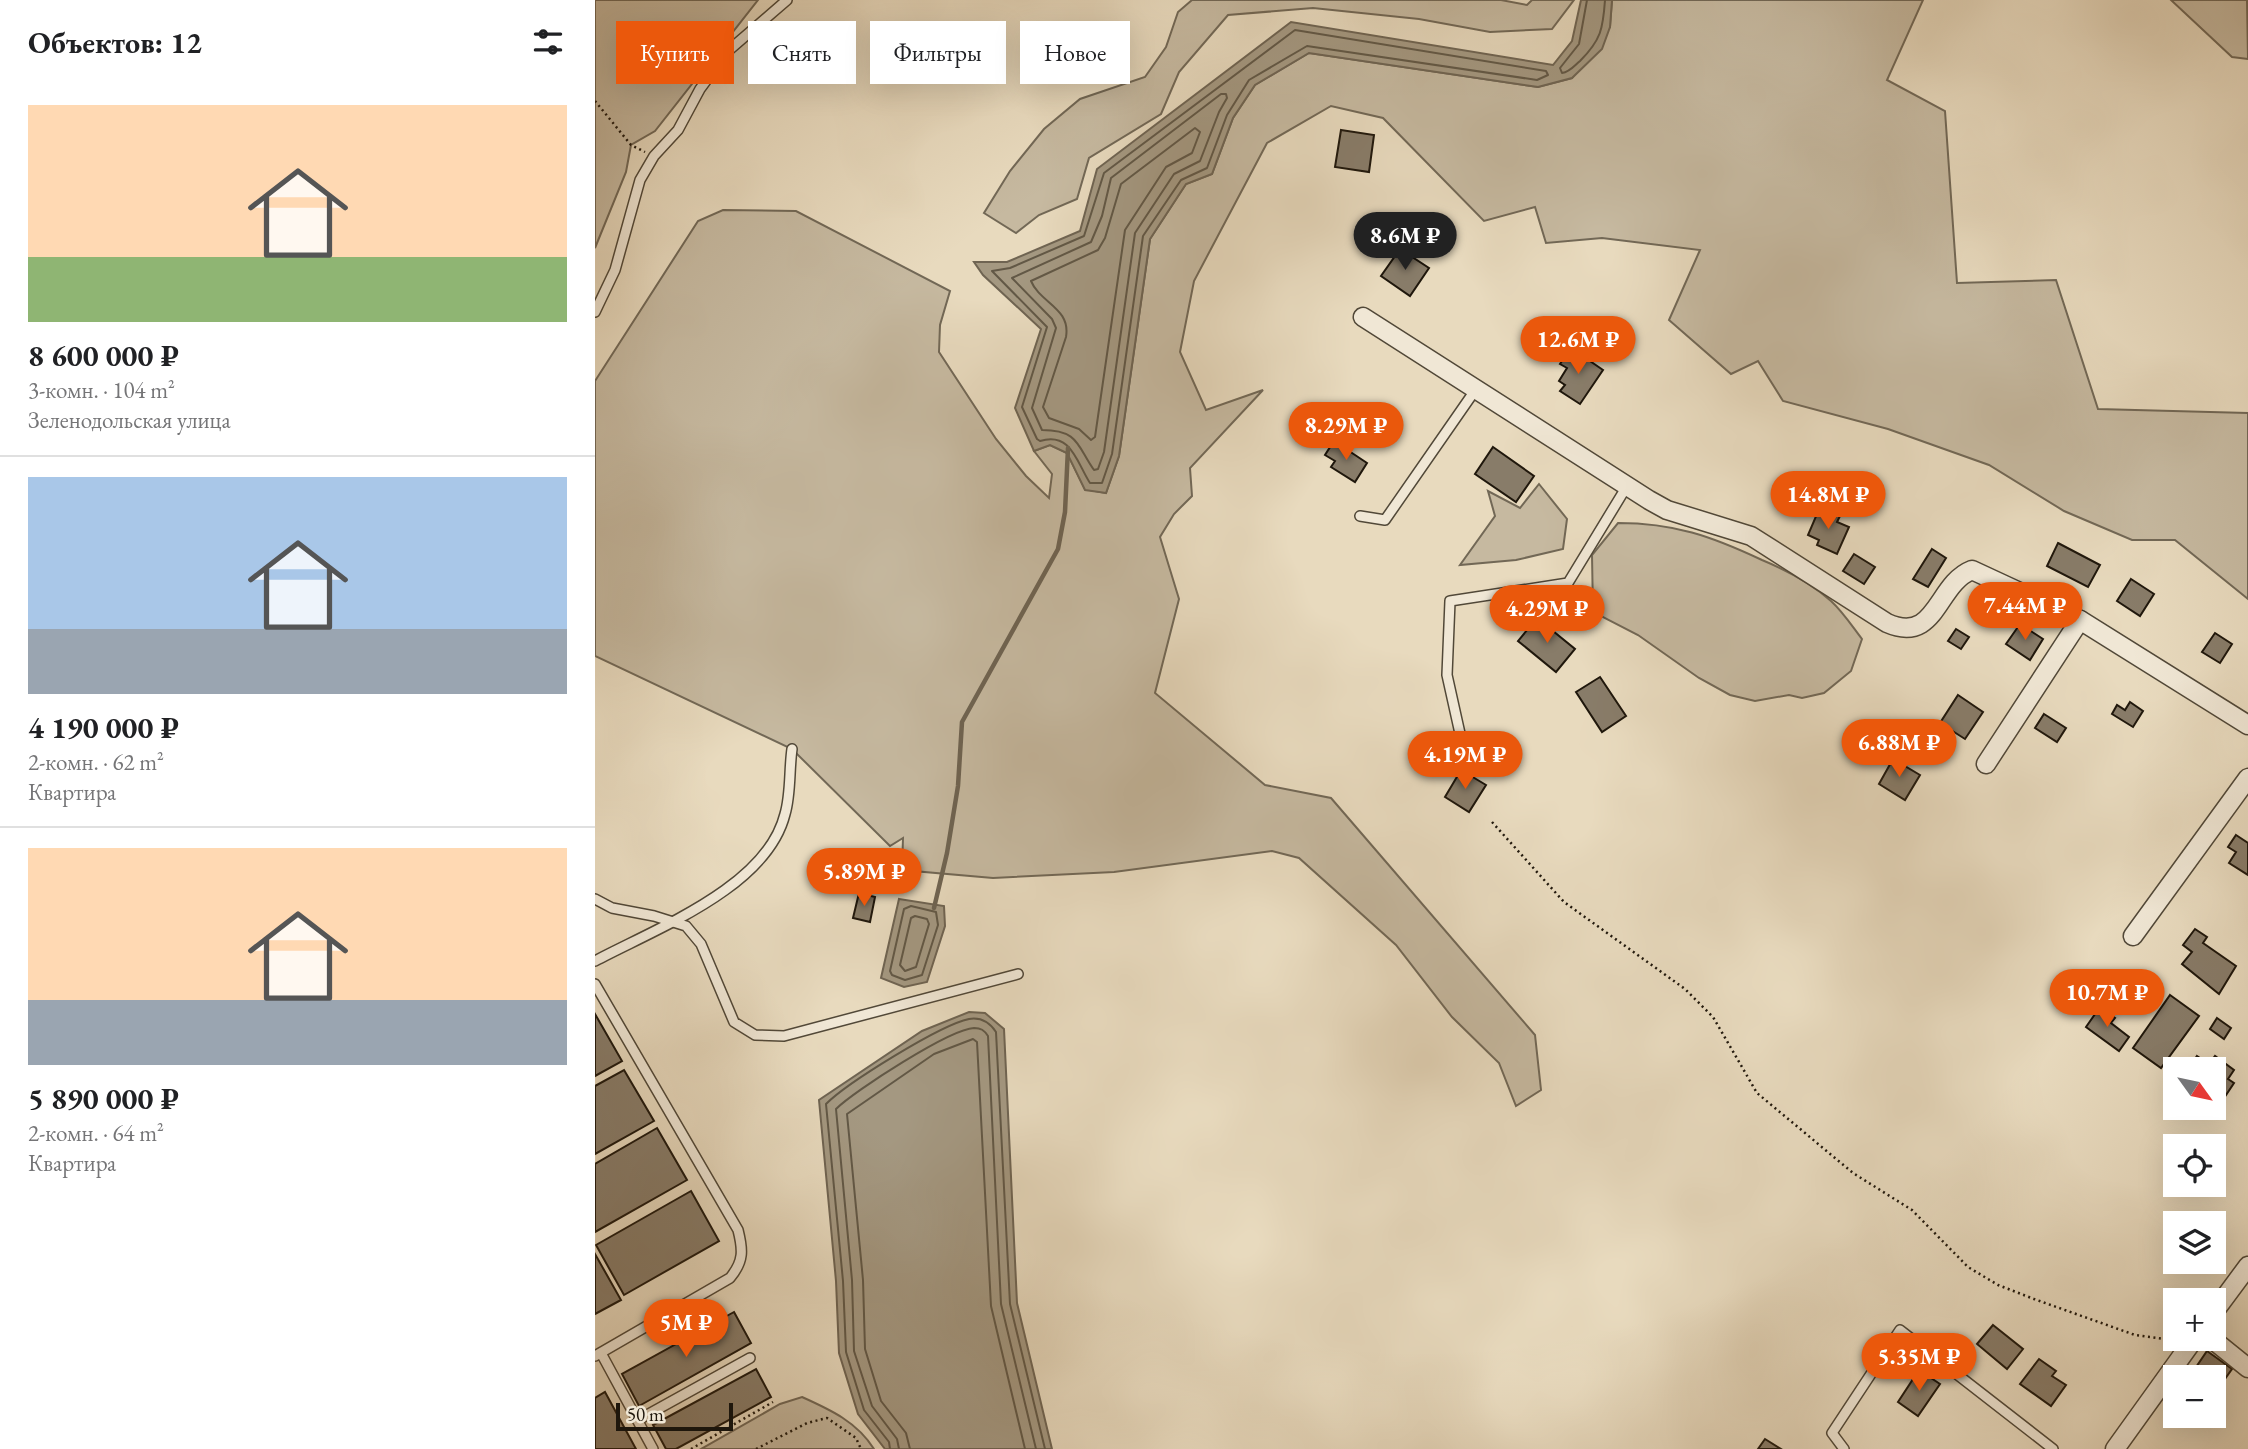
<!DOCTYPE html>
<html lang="ru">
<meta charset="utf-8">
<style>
body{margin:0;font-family:"EB Garamond",serif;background:#f2f2f2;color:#202124;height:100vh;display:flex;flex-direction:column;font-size:26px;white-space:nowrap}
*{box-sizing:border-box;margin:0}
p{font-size:23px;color:#757577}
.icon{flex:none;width:38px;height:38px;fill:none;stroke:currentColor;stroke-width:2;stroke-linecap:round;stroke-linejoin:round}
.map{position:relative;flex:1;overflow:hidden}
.drawer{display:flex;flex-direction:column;background:#fff;width:595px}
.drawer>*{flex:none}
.banner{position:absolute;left:21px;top:21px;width:665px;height:63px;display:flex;gap:14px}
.needle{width:46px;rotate:123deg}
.controls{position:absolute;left:1568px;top:1057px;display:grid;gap:14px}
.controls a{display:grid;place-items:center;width:63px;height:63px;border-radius:0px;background:#fff;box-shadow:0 7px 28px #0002;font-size:35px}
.scale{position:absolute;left:21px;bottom:18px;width:117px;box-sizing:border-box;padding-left:7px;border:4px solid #1f170c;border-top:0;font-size:19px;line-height:24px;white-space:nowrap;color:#1f170c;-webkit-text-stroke:5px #f0e7d5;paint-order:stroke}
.price{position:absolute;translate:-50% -60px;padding:0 16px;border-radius:24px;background:#ea580c;color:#fff;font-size:23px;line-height:46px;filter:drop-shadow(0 2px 4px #0008)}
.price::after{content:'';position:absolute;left:50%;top:42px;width:21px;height:16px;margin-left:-10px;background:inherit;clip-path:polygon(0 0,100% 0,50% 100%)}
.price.active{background:#222;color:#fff}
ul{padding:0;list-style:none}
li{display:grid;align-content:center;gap:14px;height:371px;padding:0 28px}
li+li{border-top:2px solid #e0e0e0}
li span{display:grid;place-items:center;height:217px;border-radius:0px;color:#555}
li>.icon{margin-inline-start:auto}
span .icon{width:126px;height:126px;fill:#fffc;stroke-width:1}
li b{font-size:30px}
h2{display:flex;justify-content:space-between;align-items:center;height:84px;padding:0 28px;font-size:30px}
.tag{padding:0 24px;border-radius:0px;background:#fff;box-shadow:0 7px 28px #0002;font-size:24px;line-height:63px}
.tag.active{background:#ea580c;color:#fff}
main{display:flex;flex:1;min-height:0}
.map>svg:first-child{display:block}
.green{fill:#c6b9a0;stroke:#726856;stroke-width:2}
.water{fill:#a49881;stroke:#6f6452;stroke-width:2}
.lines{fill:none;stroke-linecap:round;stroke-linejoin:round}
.shore{stroke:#625846;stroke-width:2}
.stream{stroke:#6f6452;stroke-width:4.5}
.building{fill:#887c69;stroke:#1f170c;stroke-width:2}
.lane-casing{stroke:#514838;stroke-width:12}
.street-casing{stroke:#514838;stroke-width:21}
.path{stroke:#1f170c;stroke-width:2.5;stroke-dasharray:2 3.5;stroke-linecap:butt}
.lane{stroke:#f0e7d5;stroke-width:9}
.street{stroke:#f0e7d5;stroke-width:18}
</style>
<main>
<section class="drawer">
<h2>Объектов: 12<svg class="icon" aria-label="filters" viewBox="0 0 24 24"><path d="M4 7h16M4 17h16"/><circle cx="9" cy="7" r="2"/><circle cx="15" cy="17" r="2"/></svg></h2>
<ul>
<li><span style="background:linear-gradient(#ffd9b3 70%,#8fb573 0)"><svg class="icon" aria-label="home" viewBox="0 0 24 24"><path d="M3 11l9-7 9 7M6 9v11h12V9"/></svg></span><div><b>8 600 000 ₽</b><p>3-комн. · 104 m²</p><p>Зеленодольская улица</p></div></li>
<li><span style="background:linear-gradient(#a9c7e8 70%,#9aa5b1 0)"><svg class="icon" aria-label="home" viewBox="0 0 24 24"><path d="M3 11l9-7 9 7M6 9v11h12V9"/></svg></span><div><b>4 190 000 ₽</b><p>2-комн. · 62 m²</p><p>Квартира</p></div></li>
<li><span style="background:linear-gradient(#ffd9b3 70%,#9aa5b1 0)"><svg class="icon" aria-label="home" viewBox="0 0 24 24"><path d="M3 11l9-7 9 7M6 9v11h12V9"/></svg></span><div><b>5 890 000 ₽</b><p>2-комн. · 64 m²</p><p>Квартира</p></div></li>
</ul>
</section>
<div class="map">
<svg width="1653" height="1449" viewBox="0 0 1653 1449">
<rect width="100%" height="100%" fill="#e8dabe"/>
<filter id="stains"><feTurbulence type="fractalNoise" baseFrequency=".00286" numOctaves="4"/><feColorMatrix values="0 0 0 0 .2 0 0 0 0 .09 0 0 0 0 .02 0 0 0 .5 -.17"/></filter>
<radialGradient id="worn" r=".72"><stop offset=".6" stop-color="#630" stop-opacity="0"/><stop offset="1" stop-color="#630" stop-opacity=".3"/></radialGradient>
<g class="green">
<path d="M0 0H163L60 131 36 145 31 172 0 248Z"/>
<path d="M597 0H906L932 5 937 0H979L957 29 895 32 824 19 718 8 633 15 584 72 566 114 494 158 482 199 444 215 421 233 389 213 415 171 449 129 485 99 550 77 571 47 583 12Z"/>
<path d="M1017 0H1328L1292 80 1350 111 1362 283 1461 280 1503 409 1653 413V599L1580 540H1537L1469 511 1394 465 1293 429 1188 401 1163 361 1136 374 1074 320 1105 250 1007 238 951 243 940 207 889 221 788 118 736 106 672 143 599 281 585 352 611 410 668 390 595 468 597 496 579 514 565 537 584 599 560 693 670 785 736 798 940 1035 946 1090 921 1106 904 1063 857 1017 801 945 704 858 677 851 519 872 398 878 307 870 308 838 295 846 197 749 0 656V381L103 221 128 210 201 211 355 291 345 325 344 352 401 439 431 476 454 498 457 474 439 451 455 445 472 453 490 489 511 493 524 456 555 239 591 184 617 174 638 118 660 85 714 53 943 87 977 78 1015 27Z"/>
<path d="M1576 0H1652L1653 59 1637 57Z"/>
<path d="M944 484 972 519 968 549 921 560 865 565 900 516 893 491 925 508Z"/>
<path d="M1023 523C1079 523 1116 536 1167 560 1191 570 1216 583 1236 601 1248 612 1257 626 1267 639L1256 671 1229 693 1207 698 1194 695 1160 701 1135 695 1104 678 1043 635 998 612 997 555Z"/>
<path d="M207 1397C236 1410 262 1422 279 1449H106L185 1404Z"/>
</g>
<g class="water">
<path d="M986 0H1017L1015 27 1007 49 977 78 943 87 714 53 660 85 638 118 617 174 591 184 555 239 524 456 511 493 490 490 472 453 455 445 439 451 420 408 446 329 388 275 379 262H412L485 231 502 169 696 22 958 65 977 41Z"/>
<path d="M304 899 349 906 350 926 332 982 309 987 286 978Z"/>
<path d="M374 1012 390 1013 409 1029 422 1303 457 1449H290L263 1414 244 1353 241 1281 224 1100 327 1031Z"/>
</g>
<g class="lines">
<g class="shore">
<path d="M992 0 984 44 965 68 967 73C975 72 979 66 985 61 1006 40 1008 29 1010 0"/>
<path d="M700 30 951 71 953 75 942 80 712 46 654 80 632 115 612 168 586 180 548 236 517 454 507 483H495C482 463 476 431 445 441L442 439 427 407 452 327 397 271 415 268 489 236 509 173Z"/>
<path d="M626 94H631L632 98 624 112 605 161 579 174 540 233 509 452 503 469 499 470C482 446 484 430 447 430L437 408 461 328 457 319 417 278 496 242 507 216 516 178Z"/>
<path d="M600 128 605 132 597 153 571 167 530 230 500 437 496 440 484 429 454 418 448 407 471 337C476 308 445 303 436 281L503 250 510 238 526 184Z"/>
<path d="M316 906 341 912 343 925 327 975 310 980 297 975 295 971 309 909Z"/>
<path d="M320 916 332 919 334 924 321 967 310 971 305 965 316 918Z"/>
<path d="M295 1449 294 1442 269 1410 251 1352 248 1281 231 1104C252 1083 345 1025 374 1019 386 1017 395 1023 401 1032L415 1304 450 1449"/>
<path d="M304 1449 302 1439 277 1406 259 1351 257 1280 241 1109C259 1091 355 1029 379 1028 386 1028 389 1030 393 1036L406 1304 441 1449"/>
<path d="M315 1449 311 1433 286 1401 270 1349 268 1280 252 1114 339 1054 378 1039 382 1042 396 1306 430 1449"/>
</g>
<path class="stream" d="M339 908 352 853 363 786 367 722 463 549 470 512 473 448"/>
</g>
<g class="building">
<path d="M746 130 779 135 774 172 740 167Z"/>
<path d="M805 249 834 268 815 296 786 276Z"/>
<path d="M976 348 1008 370 985 404 965 391 970 385 964 381 972 368 965 364Z"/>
<path d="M739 441 772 463 760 482 736 467 740 461 730 455Z"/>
<path d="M898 447 939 476 921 502 880 474Z"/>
<path d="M1225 507 1245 516 1242 522 1254 527 1242 554 1222 545 1224 540 1213 535Z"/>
<path d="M1463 543 1505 565 1493 587 1452 566Z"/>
<path d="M1337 549 1351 558 1333 587 1318 579Z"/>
<path d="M1259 554 1280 567 1269 584 1248 571Z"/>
<path d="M1536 579 1559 594 1545 616 1522 601Z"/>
<path d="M942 618 980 649 961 672 923 641Z"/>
<path d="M1425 624 1448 639 1435 660 1411 644Z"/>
<path d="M1361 629 1374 637 1366 649 1353 641Z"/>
<path d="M1620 633 1637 644 1625 663 1607 652Z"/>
<path d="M1005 677 1031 716 1007 732 981 692Z"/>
<path d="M1363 695 1388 712 1370 739 1345 723Z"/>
<path d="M1535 702 1548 711 1538 727 1517 714 1522 705 1530 710Z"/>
<path d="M1449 714 1471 728 1462 742 1440 728Z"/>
<path d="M1298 759 1325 775 1310 800 1284 784Z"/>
<path d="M866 770 891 785 874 812 850 797Z"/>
<path d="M1641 835 1653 843V875L1634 863 1641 852 1633 847Z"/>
<path d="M264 893 280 897 275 922 258 918Z"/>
<path d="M1600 929 1612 937 1608 943 1641 966 1624 994 1587 964 1597 952 1588 945Z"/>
<path d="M1575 995 1604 1016 1566 1068 1538 1048Z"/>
<path d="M1505 1007 1520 1018 1516 1023 1534 1037 1524 1051 1491 1027Z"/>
<path d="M0 1014 27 1061 0 1076Z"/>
<path d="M1622 1018 1636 1028 1629 1039 1615 1029Z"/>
<path d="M1602 1056 1614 1064 1620 1056 1639 1070 1633 1079 1639 1083 1625 1104 1619 1100V1069H1588L1590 1066 1593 1069Z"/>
<path d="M29 1070 59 1121 0 1154V1086Z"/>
<path d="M62 1128 92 1180 0 1232V1164Z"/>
<path d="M96 1191 124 1241 29 1295 1 1245Z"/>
<path d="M0 1254 26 1300 0 1314Z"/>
<path d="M139 1312 156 1343 44 1406 27 1374Z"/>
<path d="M1398 1325 1428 1349 1412 1369 1382 1344Z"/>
<path d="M1612 1351 1637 1369 1620 1393 1619 1377 1595 1376Z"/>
<path d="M1444 1359 1461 1371 1457 1376 1471 1385 1456 1406 1425 1384Z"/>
<path d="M161 1369 176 1397 81 1449H71L58 1425Z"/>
<path d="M1324 1370 1345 1384 1323 1416 1303 1402Z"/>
<path d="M10 1392 41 1449H0V1398Z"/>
<path d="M1170 1439 1186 1449H1163Z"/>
</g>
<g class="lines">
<g class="lane-casing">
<g id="lane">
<path d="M0 312 20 270 45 180 59 156 83 130 105 89 133 51 192 0"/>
<path d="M765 516 790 520 881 389"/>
<path d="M870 756 852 675 855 601 973 583 1032 486"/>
<path d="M0 899 17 908 59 916 91 926 106 944 139 1022 160 1035 189 1036 423 974"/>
<path d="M0 961C62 928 172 887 190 814 196 794 194 770 197 749"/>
<path d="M0 984 143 1230C148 1250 149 1261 135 1278L0 1356"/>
<path d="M6 1353 58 1449"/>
<path d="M43 1420 155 1358"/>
<path d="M1249 1449 1237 1433 1305 1330 1458 1449"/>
</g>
</g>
<g class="street-casing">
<g id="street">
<path d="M768 317 1054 500 1072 510 1156 536 1292 623C1342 645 1341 584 1377 570L1485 620 1653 725"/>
<path d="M1391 764 1485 620"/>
<path d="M1538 936 1653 778"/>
<path d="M1619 1312 1653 1266"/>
<path d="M1617 1339 1653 1368"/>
<path d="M1520 1449 1599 1339"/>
</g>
</g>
<g class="path">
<path d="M0 101 36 145 50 152"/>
<path d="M897 822 969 902 1090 989 1118 1017 1162 1093 1258 1173 1317 1210 1373 1267 1403 1285 1439 1299 1540 1335 1570 1339 1580 1336"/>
<path d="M96 1449 178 1402"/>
<path d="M161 1449 212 1423 232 1418 261 1438 266 1449"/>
</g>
<use href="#lane" class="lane"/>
<use href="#street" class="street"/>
</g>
<rect width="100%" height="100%" filter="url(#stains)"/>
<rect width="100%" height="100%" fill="url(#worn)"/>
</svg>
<div class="controls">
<a><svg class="needle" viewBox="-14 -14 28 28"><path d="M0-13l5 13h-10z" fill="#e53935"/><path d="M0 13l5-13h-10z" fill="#757577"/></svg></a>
<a><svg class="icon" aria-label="locate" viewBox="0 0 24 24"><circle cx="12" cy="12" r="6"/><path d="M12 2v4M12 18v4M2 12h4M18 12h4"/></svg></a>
<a><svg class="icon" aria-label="layers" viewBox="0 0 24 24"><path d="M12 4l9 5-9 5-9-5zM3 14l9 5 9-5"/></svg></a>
<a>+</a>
<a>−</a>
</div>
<div class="scale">50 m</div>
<b class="price active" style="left:810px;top:272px">8.6M ₽</b>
<b class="price" style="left:983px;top:376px">12.6M ₽</b>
<b class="price" style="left:751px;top:462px">8.29M ₽</b>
<b class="price" style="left:1233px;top:531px">14.8M ₽</b>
<b class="price" style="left:1430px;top:642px">7.44M ₽</b>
<b class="price" style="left:952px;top:645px">4.29M ₽</b>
<b class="price" style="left:1304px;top:779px">6.88M ₽</b>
<b class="price" style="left:870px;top:791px">4.19M ₽</b>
<b class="price" style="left:269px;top:908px">5.89M ₽</b>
<b class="price" style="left:1512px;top:1029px">10.7M ₽</b>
<b class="price" style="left:91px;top:1359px">5M ₽</b>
<b class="price" style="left:1324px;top:1393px">5.35M ₽</b>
<div class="banner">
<a class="tag active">Купить</a>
<a class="tag">Снять</a>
<a class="tag">Фильтры</a>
<a class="tag">Новое</a>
</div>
</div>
</main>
